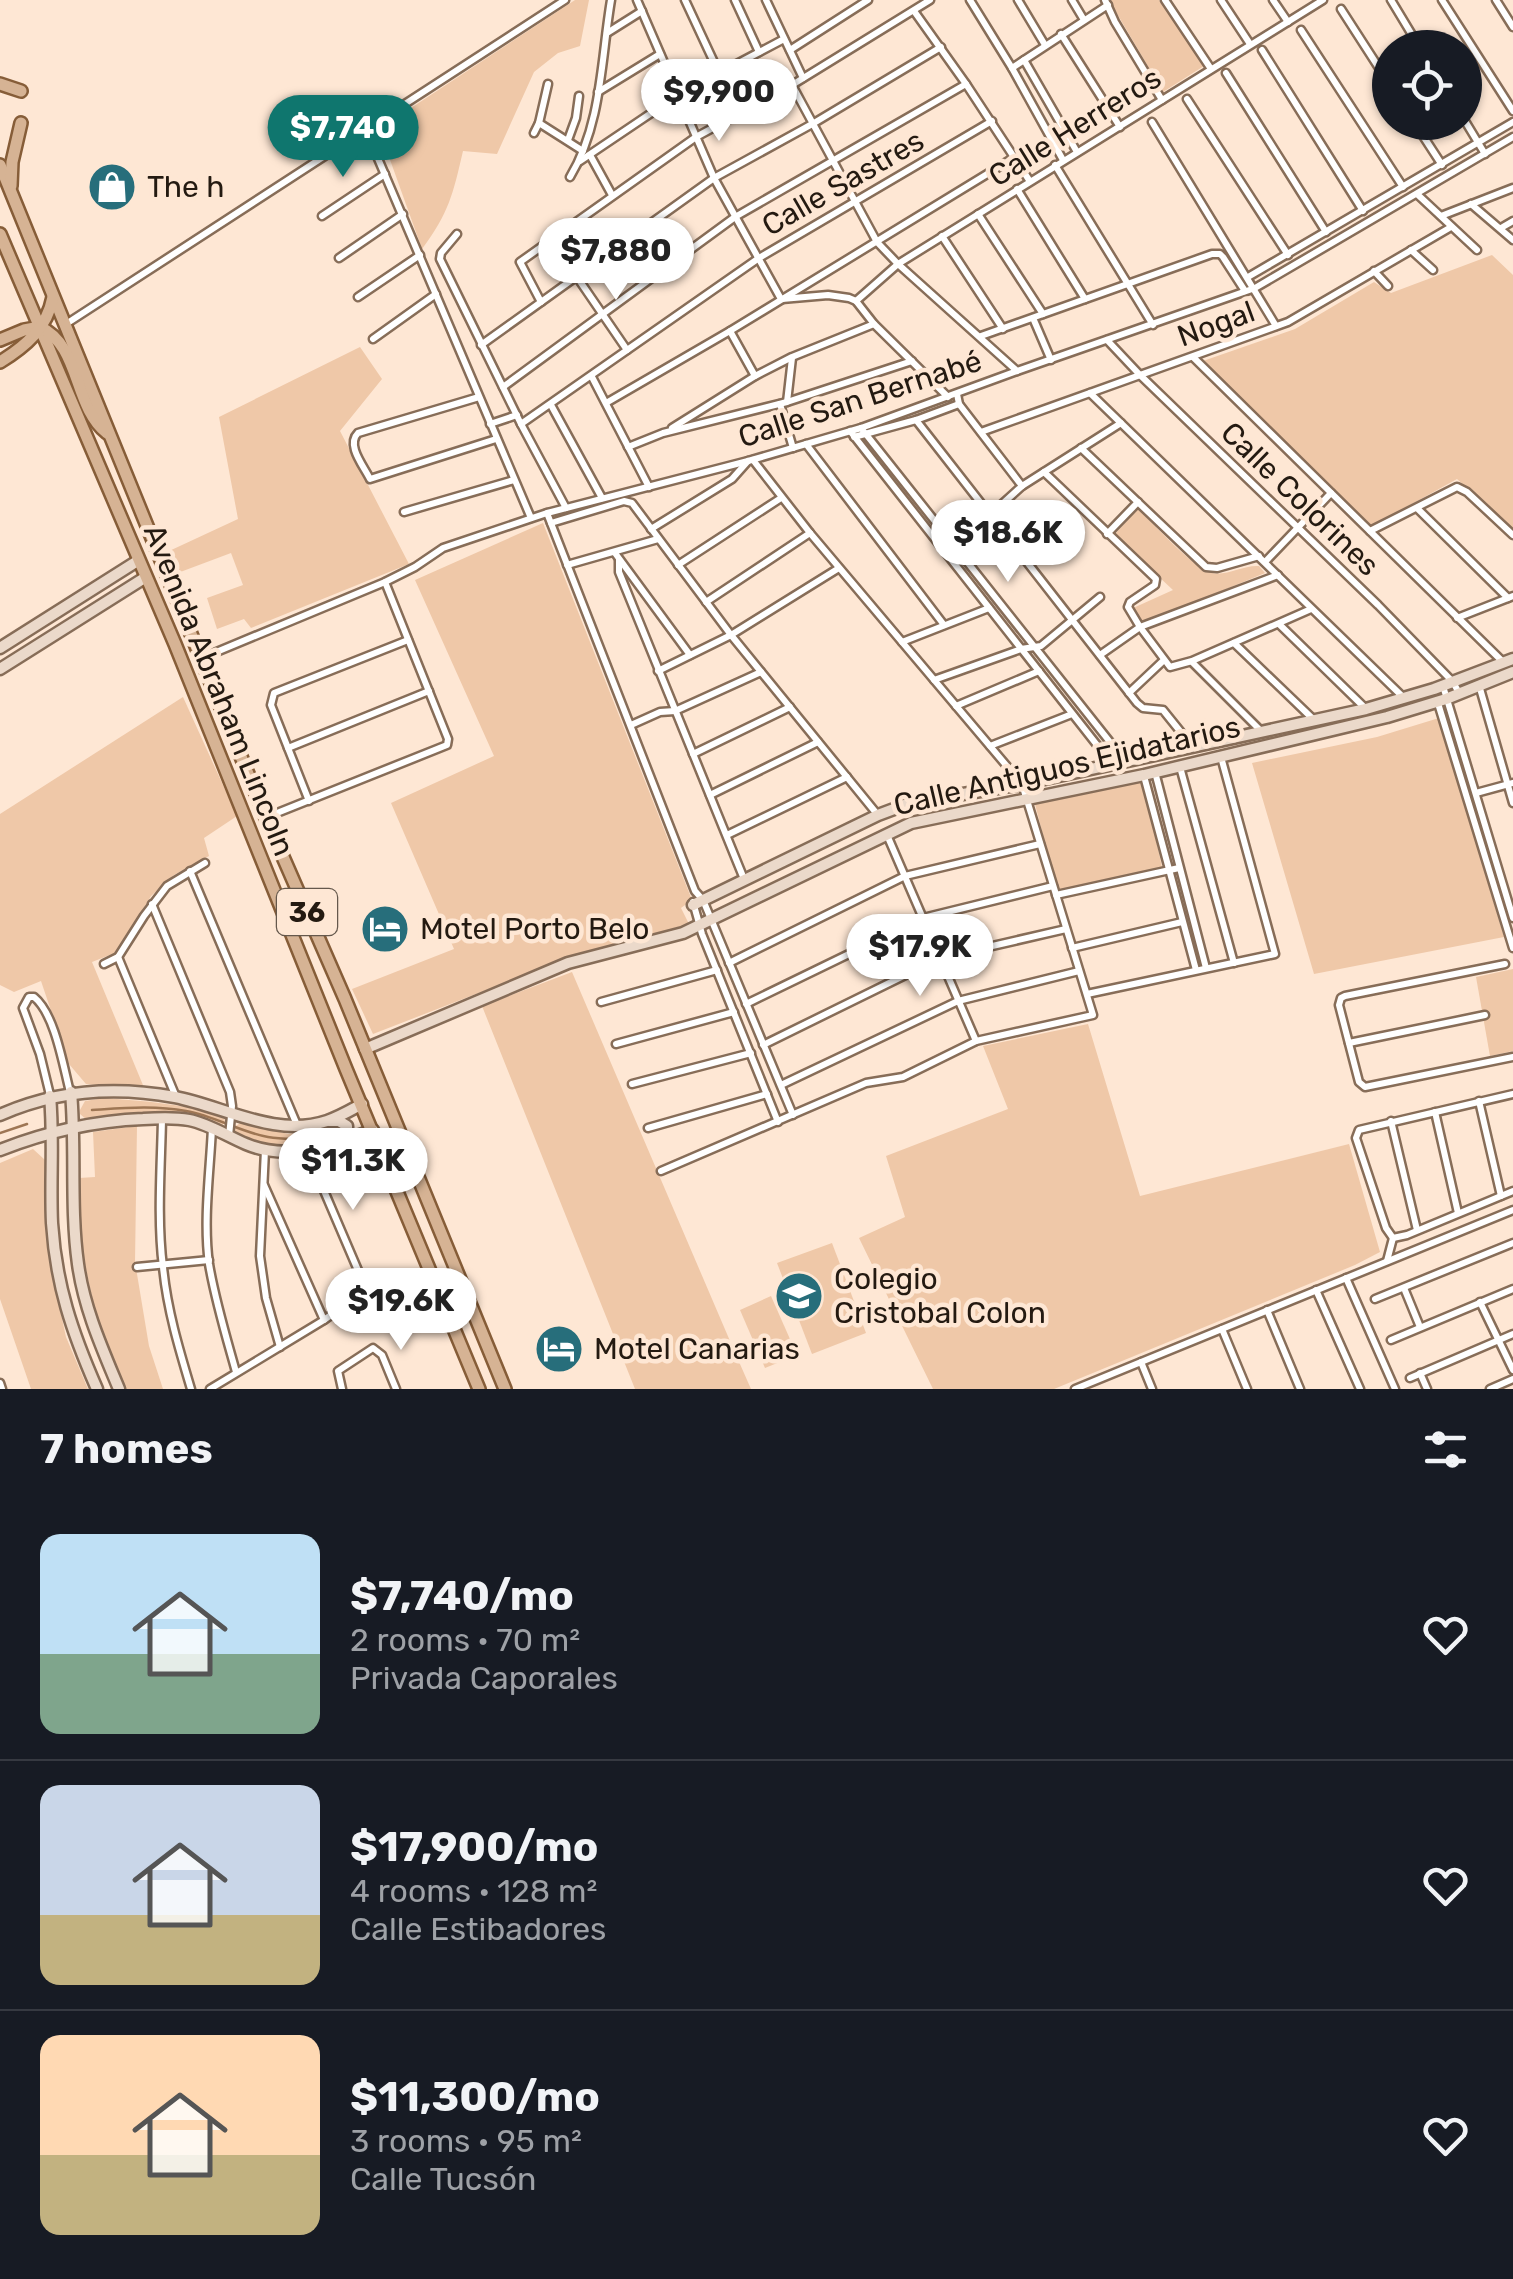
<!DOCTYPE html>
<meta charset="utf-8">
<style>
body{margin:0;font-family:Rubik,sans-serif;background:#242831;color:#f1f3f6;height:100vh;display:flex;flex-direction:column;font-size:38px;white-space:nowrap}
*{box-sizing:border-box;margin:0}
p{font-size:32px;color:#9ea1a6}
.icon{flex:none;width:55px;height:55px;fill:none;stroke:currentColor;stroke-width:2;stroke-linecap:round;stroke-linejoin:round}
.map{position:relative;height:1389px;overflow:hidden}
.sheet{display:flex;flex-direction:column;background:#171b24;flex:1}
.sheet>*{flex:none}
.fabs{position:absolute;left:1372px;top:30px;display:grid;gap:20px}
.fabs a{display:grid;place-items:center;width:110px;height:110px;border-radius:50%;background:#171b24;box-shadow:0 2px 8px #0004;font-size:50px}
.price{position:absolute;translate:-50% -85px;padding:0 22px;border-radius:35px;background:#fff;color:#222;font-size:32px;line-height:65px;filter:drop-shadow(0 2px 5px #0008)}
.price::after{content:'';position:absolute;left:50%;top:60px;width:30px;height:22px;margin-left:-15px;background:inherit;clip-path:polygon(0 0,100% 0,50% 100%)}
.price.on{background:#0f766e;color:#fff}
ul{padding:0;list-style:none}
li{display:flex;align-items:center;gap:30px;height:250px;padding:0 40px}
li+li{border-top:2px solid #363941}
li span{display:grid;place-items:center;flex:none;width:280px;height:200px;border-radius:20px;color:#555}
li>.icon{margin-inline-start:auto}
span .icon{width:120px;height:120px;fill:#fffc;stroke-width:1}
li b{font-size:42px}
h2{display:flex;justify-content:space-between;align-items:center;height:120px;padding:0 40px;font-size:42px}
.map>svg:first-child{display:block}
.green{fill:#efc8a8}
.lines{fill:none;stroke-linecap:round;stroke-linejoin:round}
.stream{stroke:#9e7654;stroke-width:2.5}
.street-casing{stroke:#876d58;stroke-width:11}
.secondary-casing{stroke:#876d58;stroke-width:15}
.primary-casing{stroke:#865d38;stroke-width:16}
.street{stroke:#fff;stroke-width:6}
.secondary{stroke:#ebd9ca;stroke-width:10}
.primary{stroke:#d6b394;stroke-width:11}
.labels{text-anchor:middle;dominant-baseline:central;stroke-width:9;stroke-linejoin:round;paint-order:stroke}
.shield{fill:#fee7d4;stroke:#65584c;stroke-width:2.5}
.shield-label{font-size:28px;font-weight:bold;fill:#241a11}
.street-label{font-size:30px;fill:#241a11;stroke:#fee7d4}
.poi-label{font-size:30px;fill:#241a11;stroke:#fee7d4;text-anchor:start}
</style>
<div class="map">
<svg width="1513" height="1389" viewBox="0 0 1513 1389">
<rect width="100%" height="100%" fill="#fee7d4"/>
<g class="green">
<path d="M575 0H589L580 46 558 53 534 72 497 154 463 151C453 194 449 213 422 249L379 129Z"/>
<path d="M1109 0H1159L1204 66 1163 92Z"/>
<path d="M1492 255 1513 275V531L1457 479 1372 526 1203 361 1295 329 1374 282 1391 293Z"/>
<path d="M360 347 382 379 340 431 409 564 251 628 244 619 217 629 207 598 243 585 231 553 175 574 167 552 238 519 219 417Z"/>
<path d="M1138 509C1154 524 1194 569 1212 573 1227 576 1243 565 1259 566L1265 573 1142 624 1131 609 1173 590 1114 535Z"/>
<path d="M543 523 692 900 681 908 689 924 574 956 373 1034 352 989 454 949 391 803 494 756 415 580Z"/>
<path d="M183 697 237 816 204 838 209 856 174 875 151 896 120 951 92 962 145 1090 86 1084 69 1064 41 981 14 992 0 985V814Z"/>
<path d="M1439 718 1504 937 1314 974 1252 763 1377 737Z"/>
<path d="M1143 781 1162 867 1057 890 1035 804Z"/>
<path d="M1513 969V1051L1490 1056 1476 977Z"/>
<path d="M572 972 736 1355 751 1389H635L482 1006Z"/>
<path d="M1088 1024 1140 1196 1349 1144 1380 1252 1355 1265 1054 1389H933L859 1238 905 1217 886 1156 1008 1109 983 1046Z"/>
<path d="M105 1098C145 1101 184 1104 222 1116L225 1120 222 1126 218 1127 186 1115 170 1113 87 1120 80 1114V1110L85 1101Z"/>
<path d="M242 1122 288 1134 338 1127 342 1130 340 1139C297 1148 275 1153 234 1134V1127Z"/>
<path d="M137 1126 135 1262 149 1346 163 1389H125L100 1334 81 1246 79 1178 95 1177 93 1132Z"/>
<path d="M33 1149 45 1160 49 1259 66 1337 88 1389H31L0 1299V1163Z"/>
<path d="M832 1243 866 1333 812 1354 777 1263Z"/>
<path d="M771 1296 797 1355 765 1368 740 1310Z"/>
</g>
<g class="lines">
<g class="stream">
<path d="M92 1110C123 1108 155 1105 186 1111 215 1116 240 1132 268 1137 284 1140 299 1139 315 1138"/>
<path d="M0 1133 27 1124"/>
</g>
<g class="street-casing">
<g id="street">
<path d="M637 0 714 178 781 299"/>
<path d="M685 0 719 73"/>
<path d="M735 0 759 52"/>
<path d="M766 0 803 78"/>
<path d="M970 0 1012 68 1063 160"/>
<path d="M1018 0 1045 45"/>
<path d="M1072 0 1084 20"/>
<path d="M1105 0 1115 22 1162 100"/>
<path d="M1165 0 1211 69"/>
<path d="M1221 0 1250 44"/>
<path d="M1273 0 1288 22"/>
<path d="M1391 0 1420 48"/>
<path d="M1442 0 1513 111"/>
<path d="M1496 0 1513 27"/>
<path d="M1341 9 1390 85"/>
<path d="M914 11 966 84 1029 180"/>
<path d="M1301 30 1403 187"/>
<path d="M607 33 642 11"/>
<path d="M1061 34 1120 127"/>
<path d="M790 50 868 0"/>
<path d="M1262 50 1363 211"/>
<path d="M1024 60 1077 152"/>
<path d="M1012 68 1108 5"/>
<path d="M1226 73 1326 232"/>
<path d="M792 85 877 242 898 264 1017 371"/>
<path d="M598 92 660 54"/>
<path d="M1187 99 1288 255"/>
<path d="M1465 121 1485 154"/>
<path d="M1152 122 1276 326"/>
<path d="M1414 122 1442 165"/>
<path d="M539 123 583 151"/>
<path d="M365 128 531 518"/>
<path d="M534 133 539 123 548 84"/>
<path d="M568 140 576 118 579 96"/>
<path d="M590 155 612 195"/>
<path d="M580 161 678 95 784 39"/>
<path d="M1055 165 1153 325"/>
<path d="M570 177C602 124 601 59 611 0"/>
<path d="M1017 189 1085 299"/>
<path d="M1417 194 1477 250"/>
<path d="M1471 204 1513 240"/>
<path d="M978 214 1043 314"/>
<path d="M322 216 385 174"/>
<path d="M1441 216 1513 188"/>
<path d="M1501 228 1513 221"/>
<path d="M457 234 441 253 440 259 521 424 566 508"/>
<path d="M942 236 1003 329"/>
<path d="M1411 250 1433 270"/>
<path d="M339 258 403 214"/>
<path d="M1374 271 1388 286"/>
<path d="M577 277 627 350"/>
<path d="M1248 277 1513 122"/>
<path d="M358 297 420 255"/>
<path d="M782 299 828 295 849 298 856 301 874 324 948 397"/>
<path d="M856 301 898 264 1323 0"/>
<path d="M541 302 520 262 696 137 792 85 930 0"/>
<path d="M1033 318 1051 360"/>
<path d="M66 324 565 0"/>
<path d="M730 331 755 376"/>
<path d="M981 336 1212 254H1220L1223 257 1245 291"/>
<path d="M373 339 436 294"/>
<path d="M1107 340 1139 374 1378 605 1453 682 1459 693"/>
<path d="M481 345 714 178 814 123 941 47"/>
<path d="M1193 357 1502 661"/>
<path d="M592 377 649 487"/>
<path d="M503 387 735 217 966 84"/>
<path d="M1090 393 1404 698"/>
<path d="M957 394 959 404 1022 486"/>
<path d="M479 397 358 433C346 445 363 465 370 479L496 439"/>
<path d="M787 402 792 358"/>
<path d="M606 403 730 331 1015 157"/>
<path d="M780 404 793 448"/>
<path d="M551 405 602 498"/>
<path d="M916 420 1137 703 1143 708 1163 710 1192 746"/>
<path d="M490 424 517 415"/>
<path d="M521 424 759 258 992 121"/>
<path d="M672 428 755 376 792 357 874 324"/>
<path d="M861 428 1125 761"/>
<path d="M850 431 1112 764"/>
<path d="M981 432 1288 322 1451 227"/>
<path d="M854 437 916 420 959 404"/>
<path d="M806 444 944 625"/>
<path d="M628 447 663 433 787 402 912 361"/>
<path d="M1081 448 1206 567 1217 568 1259 556"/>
<path d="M1044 472 1156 579 1155 585 1130 602 1128 607 1140 627 1170 667 1192 661 1311 609"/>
<path d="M1417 508 1508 598"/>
<path d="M404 512 514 480"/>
<path d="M547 513 695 891 703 900 793 1115"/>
<path d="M990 515 1022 486 1121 423"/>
<path d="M551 523 624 501 632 503 731 635 877 814"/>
<path d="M651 529 732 479 748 461"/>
<path d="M1370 531 1457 487 1467 492 1513 535"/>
<path d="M1107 534 1138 502"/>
<path d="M615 553 690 655"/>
<path d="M619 560V572L744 879"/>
<path d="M1265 562 1331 493"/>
<path d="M567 565 658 539"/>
<path d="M678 565 781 498"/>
<path d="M706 602 810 533"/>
<path d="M1457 618 1513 596"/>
<path d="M1279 624 1365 708"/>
<path d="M902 642 989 608"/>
<path d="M1234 643 1313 719"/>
<path d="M1100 655 1140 627 1278 575"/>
<path d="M202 658 385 582 415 567 443 548 547 513 748 461 861 428 1017 371 1255 288 1513 137"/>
<path d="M1192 662 1261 731"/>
<path d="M658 671 731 635 839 568"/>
<path d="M934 680 1021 649 1041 646 1100 597"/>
<path d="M1479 685 1513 803"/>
<path d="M1443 686 1513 918"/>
<path d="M1129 693 1164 660"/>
<path d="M1437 700 1513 948"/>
<path d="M956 706 1039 671"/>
<path d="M631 725 660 712 675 711 761 672"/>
<path d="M990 746 1072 714"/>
<path d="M288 748 429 691"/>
<path d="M693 754 790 707"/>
<path d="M1180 767 1234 963"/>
<path d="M1155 772 1206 968"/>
<path d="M1144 776 1196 970"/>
<path d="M1476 793 1513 783"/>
<path d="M710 795 818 742"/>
<path d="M309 801 271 705 274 693 408 640"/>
<path d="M267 817 447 745 448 739 385 582"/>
<path d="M727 835 847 777"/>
<path d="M887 835 976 1041"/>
<path d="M190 871 297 1125"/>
<path d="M1056 895 1179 868"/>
<path d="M693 902 702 934 778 1122"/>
<path d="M152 904 230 1092 232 1106 229 1136"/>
<path d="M1072 948 1182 922"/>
<path d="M118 957 176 1097"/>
<path d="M729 963 905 876 1040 844"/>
<path d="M104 964 118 957 144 916 167 886 205 863"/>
<path d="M1505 964 1345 996 1341 998 1339 1005 1359 1082 1365 1087 1513 1057"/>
<path d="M1087 994 1275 954 1221 757"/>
<path d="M601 1002 717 970"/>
<path d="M746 1004 923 918 1053 886"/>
<path d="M1349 1043 1485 1015"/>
<path d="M616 1044 734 1012"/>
<path d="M763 1045 940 958 1066 929"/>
<path d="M632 1084 751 1053"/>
<path d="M781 1085 958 1001 1079 971"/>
<path d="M50 1095 40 1054 23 1008 29 997H34C55 1014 63 1065 70 1092"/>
<path d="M1479 1101 1501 1196"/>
<path d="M1435 1112 1458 1213"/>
<path d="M162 1119C161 1168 157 1219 163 1267 167 1309 179 1349 191 1389"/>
<path d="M1391 1121 1417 1230"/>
<path d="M212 1128C210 1172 203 1220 209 1264 215 1300 226 1336 236 1372"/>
<path d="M648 1128 767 1094"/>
<path d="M265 1150 260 1256 266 1298 280 1347"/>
<path d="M307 1151 366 1289"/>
<path d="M661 1171 866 1083 903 1077 976 1041 1093 1015 1022 784 810 533 753 460"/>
<path d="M264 1185 324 1320"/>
<path d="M1393 1238 1386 1228 1356 1138 1359 1130 1513 1094"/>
<path d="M1393 1238 1407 1235 1513 1191"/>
<path d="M1387 1261 1393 1238"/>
<path d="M137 1267 209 1260"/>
<path d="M1346 1278 1395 1389"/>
<path d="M1404 1288 1420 1327"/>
<path d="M1316 1290 1360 1389"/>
<path d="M1375 1299 1513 1243"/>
<path d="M1480 1302 1513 1370"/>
<path d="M1267 1310 1300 1389"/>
<path d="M1222 1329 1247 1389"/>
<path d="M1391 1340 1513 1289"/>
<path d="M1141 1362 1152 1389"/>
<path d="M1420 1373 1427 1389"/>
<path d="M1410 1378 1513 1334"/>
<path d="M0 1383 2 1389"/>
<path d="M210 1389 324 1320 384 1277"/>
<path d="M342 1389 338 1371 373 1348 382 1355 396 1389"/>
<path d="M1075 1389 1513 1210"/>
<path d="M1490 1389 1513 1379"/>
</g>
</g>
<g class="secondary-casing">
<g id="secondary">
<path d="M0 648 139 560"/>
<path d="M0 669 146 577"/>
<path d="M693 905 878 815 910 803 1022 784 1366 709 1434 689 1513 659"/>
<path d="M365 1049 568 963 683 933 911 823 1144 775 1387 717 1446 699 1513 672"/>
<path d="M71 1092C76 1149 70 1207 78 1264 84 1308 102 1348 119 1389"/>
<path d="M50 1096C54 1139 50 1180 52 1223 56 1285 72 1332 97 1389"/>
<path d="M0 1115C56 1090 114 1086 175 1097 225 1107 276 1138 327 1121 339 1117 351 1110 362 1104"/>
<path d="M329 1121H339L347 1126V1134L340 1142"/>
<path d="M0 1150C46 1132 93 1121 143 1119 158 1118 174 1117 189 1120 209 1124 227 1136 246 1144 288 1162 333 1145 373 1130"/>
</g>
</g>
<g class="primary-casing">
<g id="primary">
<path d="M0 84 21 91"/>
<path d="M0 165 266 818 345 999 505 1389"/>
<path d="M11 186 12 162 21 123"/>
<path d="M0 234 175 644 346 1069 479 1389"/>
<path d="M40 327C81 346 73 406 107 433"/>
<path d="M0 340 24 330 40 327"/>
<path d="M0 362C26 346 47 328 53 297"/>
</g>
</g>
<use href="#street" class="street"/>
<use href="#secondary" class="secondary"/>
<use href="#primary" class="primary"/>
</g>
<defs>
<g id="shop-disc" transform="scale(2.5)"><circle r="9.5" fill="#276e7b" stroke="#fee7d4"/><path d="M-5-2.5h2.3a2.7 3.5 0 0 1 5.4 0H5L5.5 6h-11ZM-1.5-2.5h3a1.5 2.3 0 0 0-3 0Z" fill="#fff"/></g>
<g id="hotel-disc" transform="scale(2.5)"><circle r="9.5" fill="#276e7b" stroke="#fee7d4"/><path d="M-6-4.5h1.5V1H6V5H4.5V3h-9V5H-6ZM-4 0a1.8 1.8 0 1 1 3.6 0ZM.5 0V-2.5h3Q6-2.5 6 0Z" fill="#fff"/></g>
<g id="school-disc" transform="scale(2.5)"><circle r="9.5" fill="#276e7b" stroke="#fee7d4"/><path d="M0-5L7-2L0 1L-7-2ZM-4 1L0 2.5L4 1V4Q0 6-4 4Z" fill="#fff"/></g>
</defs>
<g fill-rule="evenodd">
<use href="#shop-disc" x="112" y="187"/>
<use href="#hotel-disc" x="385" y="929"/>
<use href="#school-disc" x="799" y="1296"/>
<use href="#hotel-disc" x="559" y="1349"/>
</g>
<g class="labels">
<rect class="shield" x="277" y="889" width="60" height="46" rx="8"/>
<g class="shield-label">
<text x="307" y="912">36</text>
</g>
<g class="street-label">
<text transform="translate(1075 127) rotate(-32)">Calle Herreros</text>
<text transform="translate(843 183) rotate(-30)">Calle Sastres</text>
<text transform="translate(1216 324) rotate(-20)">Nogal</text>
<text transform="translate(860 399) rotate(-18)">Calle San Bernabé</text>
<text transform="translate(1300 499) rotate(44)">Calle Colorines</text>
<text transform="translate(219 690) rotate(68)">Avenida Abraham Lincoln</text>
<text transform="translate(1067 766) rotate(-13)">Calle Antiguos Ejidatarios</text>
</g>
<g class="poi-label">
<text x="147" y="187">The h</text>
<text x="420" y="929">Motel Porto Belo</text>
<text x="834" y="1279">Colegio<tspan x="834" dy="34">Cristobal Colon</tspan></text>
<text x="594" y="1349">Motel Canarias</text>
</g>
</g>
</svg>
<div class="fabs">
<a><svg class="icon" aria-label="locate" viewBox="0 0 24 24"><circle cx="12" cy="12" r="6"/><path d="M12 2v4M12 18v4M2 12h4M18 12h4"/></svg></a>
</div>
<b class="price" style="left:719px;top:144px">$9,900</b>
<b class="price on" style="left:343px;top:180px">$7,740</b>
<b class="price" style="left:616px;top:303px">$7,880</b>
<b class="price" style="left:1008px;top:585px">$18.6K</b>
<b class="price" style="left:920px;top:999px">$17.9K</b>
<b class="price" style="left:353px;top:1213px">$11.3K</b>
<b class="price" style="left:401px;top:1353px">$19.6K</b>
</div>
<section class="sheet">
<h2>7 homes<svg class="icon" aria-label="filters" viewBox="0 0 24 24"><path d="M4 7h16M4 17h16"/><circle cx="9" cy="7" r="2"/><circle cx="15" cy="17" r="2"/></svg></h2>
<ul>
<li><span style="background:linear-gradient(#bfe0f5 60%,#7fa58c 0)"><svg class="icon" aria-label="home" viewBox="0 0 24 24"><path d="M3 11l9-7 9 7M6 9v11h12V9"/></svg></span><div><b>$7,740/mo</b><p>2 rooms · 70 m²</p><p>Privada Caporales</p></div><svg class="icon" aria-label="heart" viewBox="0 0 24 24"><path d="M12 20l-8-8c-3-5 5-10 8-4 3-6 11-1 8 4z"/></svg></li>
<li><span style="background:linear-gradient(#c9d6e8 65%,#c2b280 0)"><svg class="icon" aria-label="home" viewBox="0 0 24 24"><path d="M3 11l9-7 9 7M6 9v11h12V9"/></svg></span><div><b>$17,900/mo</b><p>4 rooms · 128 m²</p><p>Calle Estibadores</p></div><svg class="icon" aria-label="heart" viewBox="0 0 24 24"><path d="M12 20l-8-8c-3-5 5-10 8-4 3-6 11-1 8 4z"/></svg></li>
<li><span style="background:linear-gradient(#ffd9b3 60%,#c2b280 0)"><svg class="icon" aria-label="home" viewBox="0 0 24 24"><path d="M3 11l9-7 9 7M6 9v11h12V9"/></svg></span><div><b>$11,300/mo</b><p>3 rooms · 95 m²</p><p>Calle Tucsón</p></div><svg class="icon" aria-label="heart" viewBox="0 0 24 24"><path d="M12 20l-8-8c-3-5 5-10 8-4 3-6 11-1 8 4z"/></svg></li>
</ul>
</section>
